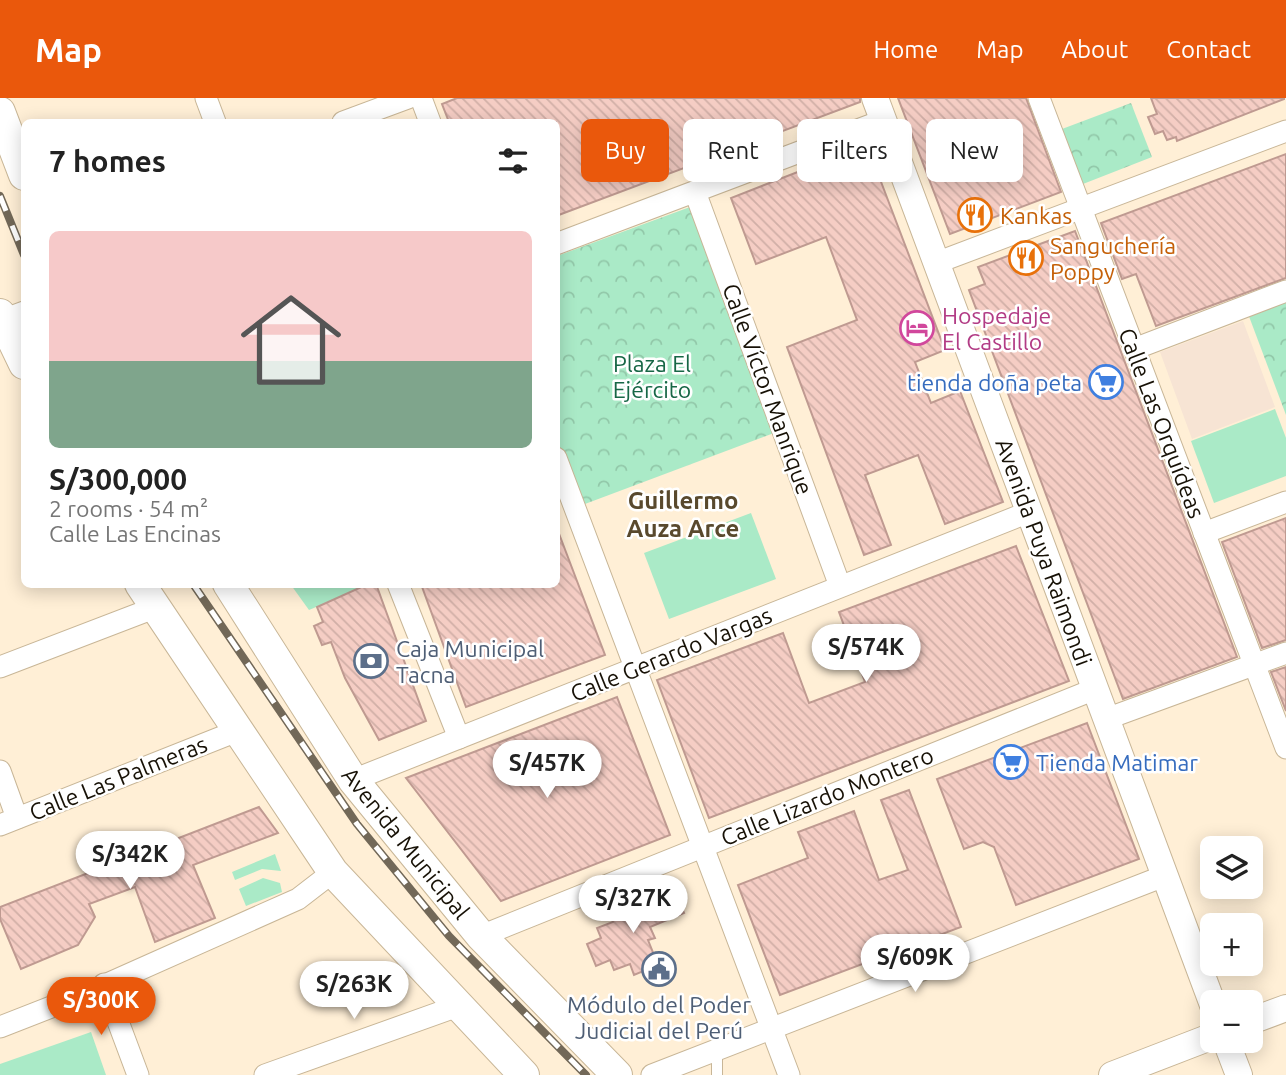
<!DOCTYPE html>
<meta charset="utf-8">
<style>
body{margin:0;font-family:Ubuntu,sans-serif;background:#f2f2f2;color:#222;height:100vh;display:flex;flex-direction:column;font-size:26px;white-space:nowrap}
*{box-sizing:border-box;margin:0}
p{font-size:23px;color:#767676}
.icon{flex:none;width:38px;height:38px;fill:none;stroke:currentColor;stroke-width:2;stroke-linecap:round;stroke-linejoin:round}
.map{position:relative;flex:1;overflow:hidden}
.side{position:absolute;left:21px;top:21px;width:539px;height:469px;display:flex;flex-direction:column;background:#fff;border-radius:10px;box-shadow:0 4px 18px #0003}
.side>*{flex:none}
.banner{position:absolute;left:581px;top:21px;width:598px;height:63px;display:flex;gap:14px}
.fabs{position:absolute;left:1200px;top:738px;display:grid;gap:14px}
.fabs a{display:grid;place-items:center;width:63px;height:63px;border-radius:10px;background:#fff;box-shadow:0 4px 18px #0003;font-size:35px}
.price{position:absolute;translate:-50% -60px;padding:0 16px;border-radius:24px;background:#fff;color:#222;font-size:23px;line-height:46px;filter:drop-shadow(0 2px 4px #0008)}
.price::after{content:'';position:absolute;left:50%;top:42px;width:21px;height:16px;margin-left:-10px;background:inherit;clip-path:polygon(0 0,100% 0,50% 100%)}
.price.on{background:#ea580c;color:#fff}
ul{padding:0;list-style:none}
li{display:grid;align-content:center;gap:14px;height:371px;padding:0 28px}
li+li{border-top:2px solid #e0e0e0}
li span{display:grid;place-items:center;height:217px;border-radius:10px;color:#555}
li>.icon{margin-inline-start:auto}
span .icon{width:126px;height:126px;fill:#fffc;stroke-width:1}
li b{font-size:30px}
h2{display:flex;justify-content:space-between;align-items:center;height:84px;padding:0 28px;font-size:30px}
.tag{padding:0 24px;border-radius:10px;background:#fff;box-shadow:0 4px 18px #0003;font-size:24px;line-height:63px}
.tag.on{background:#ea580c;color:#fff}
header{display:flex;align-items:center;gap:42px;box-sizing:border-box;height:98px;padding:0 35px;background:#ea580c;color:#fff}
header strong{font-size:33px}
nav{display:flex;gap:38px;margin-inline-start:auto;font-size:24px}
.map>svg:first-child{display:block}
.education{fill:#f7e4d4}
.green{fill:#aaeac7}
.park{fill:url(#park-crowns)}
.building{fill:url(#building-back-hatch);stroke:#bf9a91;stroke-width:2}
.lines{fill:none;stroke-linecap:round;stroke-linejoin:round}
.service-casing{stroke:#c8b697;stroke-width:12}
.minor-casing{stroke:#c8b697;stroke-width:23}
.tertiary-casing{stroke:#c8b697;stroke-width:28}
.secondary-casing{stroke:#c8b697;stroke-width:32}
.service{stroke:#fff;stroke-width:10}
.minor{stroke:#fff;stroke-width:21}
.tertiary{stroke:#fff;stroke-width:26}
.secondary{stroke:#fff;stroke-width:30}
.rail-casing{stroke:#726858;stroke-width:8}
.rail{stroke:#fff;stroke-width:5;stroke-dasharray:16;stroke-linecap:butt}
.labels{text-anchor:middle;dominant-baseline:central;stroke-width:5;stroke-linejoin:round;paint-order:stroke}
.food-label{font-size:23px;fill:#c56008;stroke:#fff;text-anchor:start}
.hotel-label{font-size:23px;fill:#b23c85;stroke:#fff;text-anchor:start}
.park-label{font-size:23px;fill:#176746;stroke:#fff}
.shop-label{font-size:23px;fill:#366cbe;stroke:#fff;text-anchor:end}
.street-label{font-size:23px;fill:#171106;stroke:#fff}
.service-label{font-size:23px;fill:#4e5e75;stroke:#fff;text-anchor:start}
.neighbourhood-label{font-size:24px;font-weight:bold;fill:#59492d;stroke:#fff}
</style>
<header>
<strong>Map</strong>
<nav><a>Home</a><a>Map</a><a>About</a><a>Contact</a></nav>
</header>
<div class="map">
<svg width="1286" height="977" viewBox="0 0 1286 977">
<defs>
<pattern id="park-crowns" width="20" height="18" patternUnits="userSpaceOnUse" patternTransform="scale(1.75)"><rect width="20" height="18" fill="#aaeac7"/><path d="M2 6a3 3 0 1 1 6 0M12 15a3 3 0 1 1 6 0" fill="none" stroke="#92c8a9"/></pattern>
<pattern id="building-back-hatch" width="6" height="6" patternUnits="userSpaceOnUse" patternTransform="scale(1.75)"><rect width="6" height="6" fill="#f5cdc4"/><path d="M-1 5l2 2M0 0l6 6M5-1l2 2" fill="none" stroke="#d1afa7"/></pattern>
</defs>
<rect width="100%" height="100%" fill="#ffefd6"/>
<path class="education" d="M1243 223 1275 309 1192 341 1160 254Z"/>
<g class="green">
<path d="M1275 311 1286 340V378L1214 405 1191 343Z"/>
<path d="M751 415 776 481 669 521 644 455Z"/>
<path d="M291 487H368L309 512Z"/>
<path d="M275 756 281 773 262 771 235 782 232 774Z"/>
<path d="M263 780 280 785 282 794 246 808 239 791Z"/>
<path d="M91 934 106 977H0V966Z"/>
</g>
<g class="park">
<path d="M1131 5 1152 59 1083 86 1062 31Z"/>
<path d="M690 109 774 335 577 409 557 352V158Z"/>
<path d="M1286 199V317L1247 213Z"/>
</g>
<g class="building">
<path d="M457 0H860V4L556 118V24H449L442 6Z"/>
<path d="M898 0H1026L1061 94 950 136Z"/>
<path d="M1151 0H1284V1L1177 43 1176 39 1167 42 1163 33 1155 36 1148 19 1157 16Z"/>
<path d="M867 47 945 252 915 264 931 305 960 293 1003 404 945 426 918 357 865 377 891 447 864 457 787 249 857 222 826 139 756 166 731 100Z"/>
<path d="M1286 56V180L1156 228 1136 176 1122 181 1101 125Z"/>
<path d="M1075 133 1237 559 1123 601 969 192 985 186 978 169Z"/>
<path d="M1286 420V542L1262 550 1222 444Z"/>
<path d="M558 433 605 557 466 609 421 486H556Z"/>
<path d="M1016 448 1069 583 709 720 657 582 783 535 809 605 865 584 839 514Z"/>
<path d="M368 486H376L426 623 379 642 345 580 331 544 322 547 314 528 323 524 317 509Z"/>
<path d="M1286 569V613L1271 574Z"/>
<path d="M617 599 670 737 501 803 406 680Z"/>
<path d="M1087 625 1139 761 1016 807 994 749 983 744 964 751 937 681Z"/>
<path d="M909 692 961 829 780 897 738 787 808 760 798 734 854 713 879 782 908 772 881 702Z"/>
<path d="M259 709 278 735 193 767 215 820 155 844 135 789 89 806 95 819 78 847 21 871 0 821V809Z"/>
<path d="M676 796 684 815 650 829 655 840 648 842 658 867 634 877 630 866 614 872 610 862 596 868 587 846 601 840 597 830 613 824 610 815 631 806 634 813Z"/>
</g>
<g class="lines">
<g class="service-casing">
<path id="service" d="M717 951V977"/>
</g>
<g class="minor-casing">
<g id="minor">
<path d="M206 0 215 24"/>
<path d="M421 0 430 24"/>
<path d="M1039 0 1286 650"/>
<path d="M343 24 408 0"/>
<path d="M695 94 840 488"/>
<path d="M556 146 884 22"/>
<path d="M936 165 1286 33"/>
<path d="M0 223 24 214"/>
<path d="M1134 251 1286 193"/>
<path d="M556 360 789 977"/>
<path d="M1204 435 1286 404"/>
<path d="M398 486 459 640"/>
<path d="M0 569 154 510"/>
<path d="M1106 621 1286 555"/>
<path d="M0 673 17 720"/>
<path d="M353 682 1029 414"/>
<path d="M0 727 237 633"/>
<path d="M481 838 1095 591"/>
<path d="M104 886 138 977"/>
<path d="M0 929 87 895 298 801 333 774"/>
<path d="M265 977 458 908"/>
<path d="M652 977 1164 778"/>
</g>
</g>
<g class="tertiary-casing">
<g id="tertiary">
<path d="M875 0 1213 907"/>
<path d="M1251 923 1286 910"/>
<path d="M1226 943 1239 977"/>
<path d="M1112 977 1213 938"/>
</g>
</g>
<g class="secondary-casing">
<g id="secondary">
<path d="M0 14 24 77"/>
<path d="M0 216 24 266"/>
<path d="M140 486 333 774 524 977"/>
<path d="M228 486 353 682 481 838 617 977"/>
</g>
</g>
<use href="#service" class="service"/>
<use href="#minor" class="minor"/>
<use href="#tertiary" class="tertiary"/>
<use href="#secondary" class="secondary"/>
<g class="rail-casing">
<g id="rail">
<path d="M0 98 24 157"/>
<path d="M193 486 357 726 449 838 586 977"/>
</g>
</g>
<use href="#rail" class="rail"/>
</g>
<defs>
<g id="restaurant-ring" transform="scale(1.75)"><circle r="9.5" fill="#fff" stroke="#e8710a" stroke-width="1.5"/><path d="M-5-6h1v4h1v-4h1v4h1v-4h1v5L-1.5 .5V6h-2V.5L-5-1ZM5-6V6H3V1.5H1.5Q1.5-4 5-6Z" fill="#e8710a"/></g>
<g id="hotel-ring" transform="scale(1.75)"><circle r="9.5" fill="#fff" stroke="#d1479c" stroke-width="1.5"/><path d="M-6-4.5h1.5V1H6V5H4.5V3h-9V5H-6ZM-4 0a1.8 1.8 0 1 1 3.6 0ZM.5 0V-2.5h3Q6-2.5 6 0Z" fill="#d1479c"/></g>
<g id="supermarket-ring" transform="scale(1.75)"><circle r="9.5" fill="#fff" stroke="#3f7fe0" stroke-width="1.5"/><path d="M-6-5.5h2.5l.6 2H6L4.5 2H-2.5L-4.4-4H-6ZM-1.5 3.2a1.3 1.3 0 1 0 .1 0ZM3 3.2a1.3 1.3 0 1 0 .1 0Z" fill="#3f7fe0"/></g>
<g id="bank-ring" transform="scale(1.75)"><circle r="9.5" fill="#fff" stroke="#5c6f8a" stroke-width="1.5"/><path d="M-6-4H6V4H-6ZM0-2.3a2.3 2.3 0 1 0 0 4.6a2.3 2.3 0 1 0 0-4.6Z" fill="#5c6f8a"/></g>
<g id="civic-ring" transform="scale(1.75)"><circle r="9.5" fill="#fff" stroke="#5c6f8a" stroke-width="1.5"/><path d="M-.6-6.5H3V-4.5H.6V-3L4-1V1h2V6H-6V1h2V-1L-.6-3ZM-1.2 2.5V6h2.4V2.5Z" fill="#5c6f8a"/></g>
</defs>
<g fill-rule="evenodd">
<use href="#restaurant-ring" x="975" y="117"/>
<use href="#restaurant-ring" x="1026" y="160"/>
<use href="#hotel-ring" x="917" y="230"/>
<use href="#supermarket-ring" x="1106" y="284"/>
<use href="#bank-ring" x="371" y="563"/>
<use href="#supermarket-ring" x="1011" y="664"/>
<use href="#civic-ring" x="659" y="871"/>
</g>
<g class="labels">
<g class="food-label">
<text x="1000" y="117">Kankas</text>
<text x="1050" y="147">Sanguchería<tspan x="1050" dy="26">Poppy</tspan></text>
</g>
<g class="hotel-label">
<text x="942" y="217">Hospedaje<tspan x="942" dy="26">El Castillo</tspan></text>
</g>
<g class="park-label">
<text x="652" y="265">Plaza El<tspan x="652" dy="26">Ejército</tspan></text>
</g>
<g class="shop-label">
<text x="1082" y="284">tienda doña peta</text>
<text x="1036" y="664" text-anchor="start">Tienda Matimar</text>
</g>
<g class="street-label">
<text transform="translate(768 291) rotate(70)">Calle Víctor Manrique</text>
<text transform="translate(1162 325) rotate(69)">Calle Las Orquídeas</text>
<text transform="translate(1044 454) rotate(70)">Avenida Puya Raimondi</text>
<text transform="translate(671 556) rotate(-22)">Calle Gerardo Vargas</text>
<text transform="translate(118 680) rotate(-22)">Calle Las Palmeras</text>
<text transform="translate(827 698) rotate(-22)">Calle Lizardo Montero</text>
<text transform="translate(406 745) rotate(51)">Avenida Municipal</text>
</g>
<g class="service-label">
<text x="396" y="550">Caja Municipal<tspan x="396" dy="26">Tacna</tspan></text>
<text x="659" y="906" text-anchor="middle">Módulo del Poder<tspan x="659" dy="26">Judicial del Perú</tspan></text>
</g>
<g class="neighbourhood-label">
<text x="683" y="402">Guillermo<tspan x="683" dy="28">Auza Arce</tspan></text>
</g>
</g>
</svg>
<div class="fabs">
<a><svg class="icon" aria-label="layers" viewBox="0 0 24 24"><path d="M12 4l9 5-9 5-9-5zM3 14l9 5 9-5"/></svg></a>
<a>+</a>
<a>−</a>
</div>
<b class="price" style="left:866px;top:586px">S/574K</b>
<b class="price" style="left:547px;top:702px">S/457K</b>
<b class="price" style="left:130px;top:793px">S/342K</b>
<b class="price" style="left:633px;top:837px">S/327K</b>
<b class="price" style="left:915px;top:896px">S/609K</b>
<b class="price" style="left:354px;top:923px">S/263K</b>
<b class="price on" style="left:101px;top:939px">S/300K</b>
<div class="banner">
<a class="tag on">Buy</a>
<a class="tag">Rent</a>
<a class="tag">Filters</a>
<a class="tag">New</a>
</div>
<section class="side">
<h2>7 homes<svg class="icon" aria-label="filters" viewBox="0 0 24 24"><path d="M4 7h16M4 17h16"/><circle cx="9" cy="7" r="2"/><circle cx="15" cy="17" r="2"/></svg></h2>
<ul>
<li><span style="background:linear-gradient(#f6c9c9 60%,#7fa58c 0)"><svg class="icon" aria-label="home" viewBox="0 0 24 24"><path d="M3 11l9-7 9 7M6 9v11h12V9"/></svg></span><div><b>S/300,000</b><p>2 rooms · 54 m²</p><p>Calle Las Encinas</p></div></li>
</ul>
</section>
</div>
